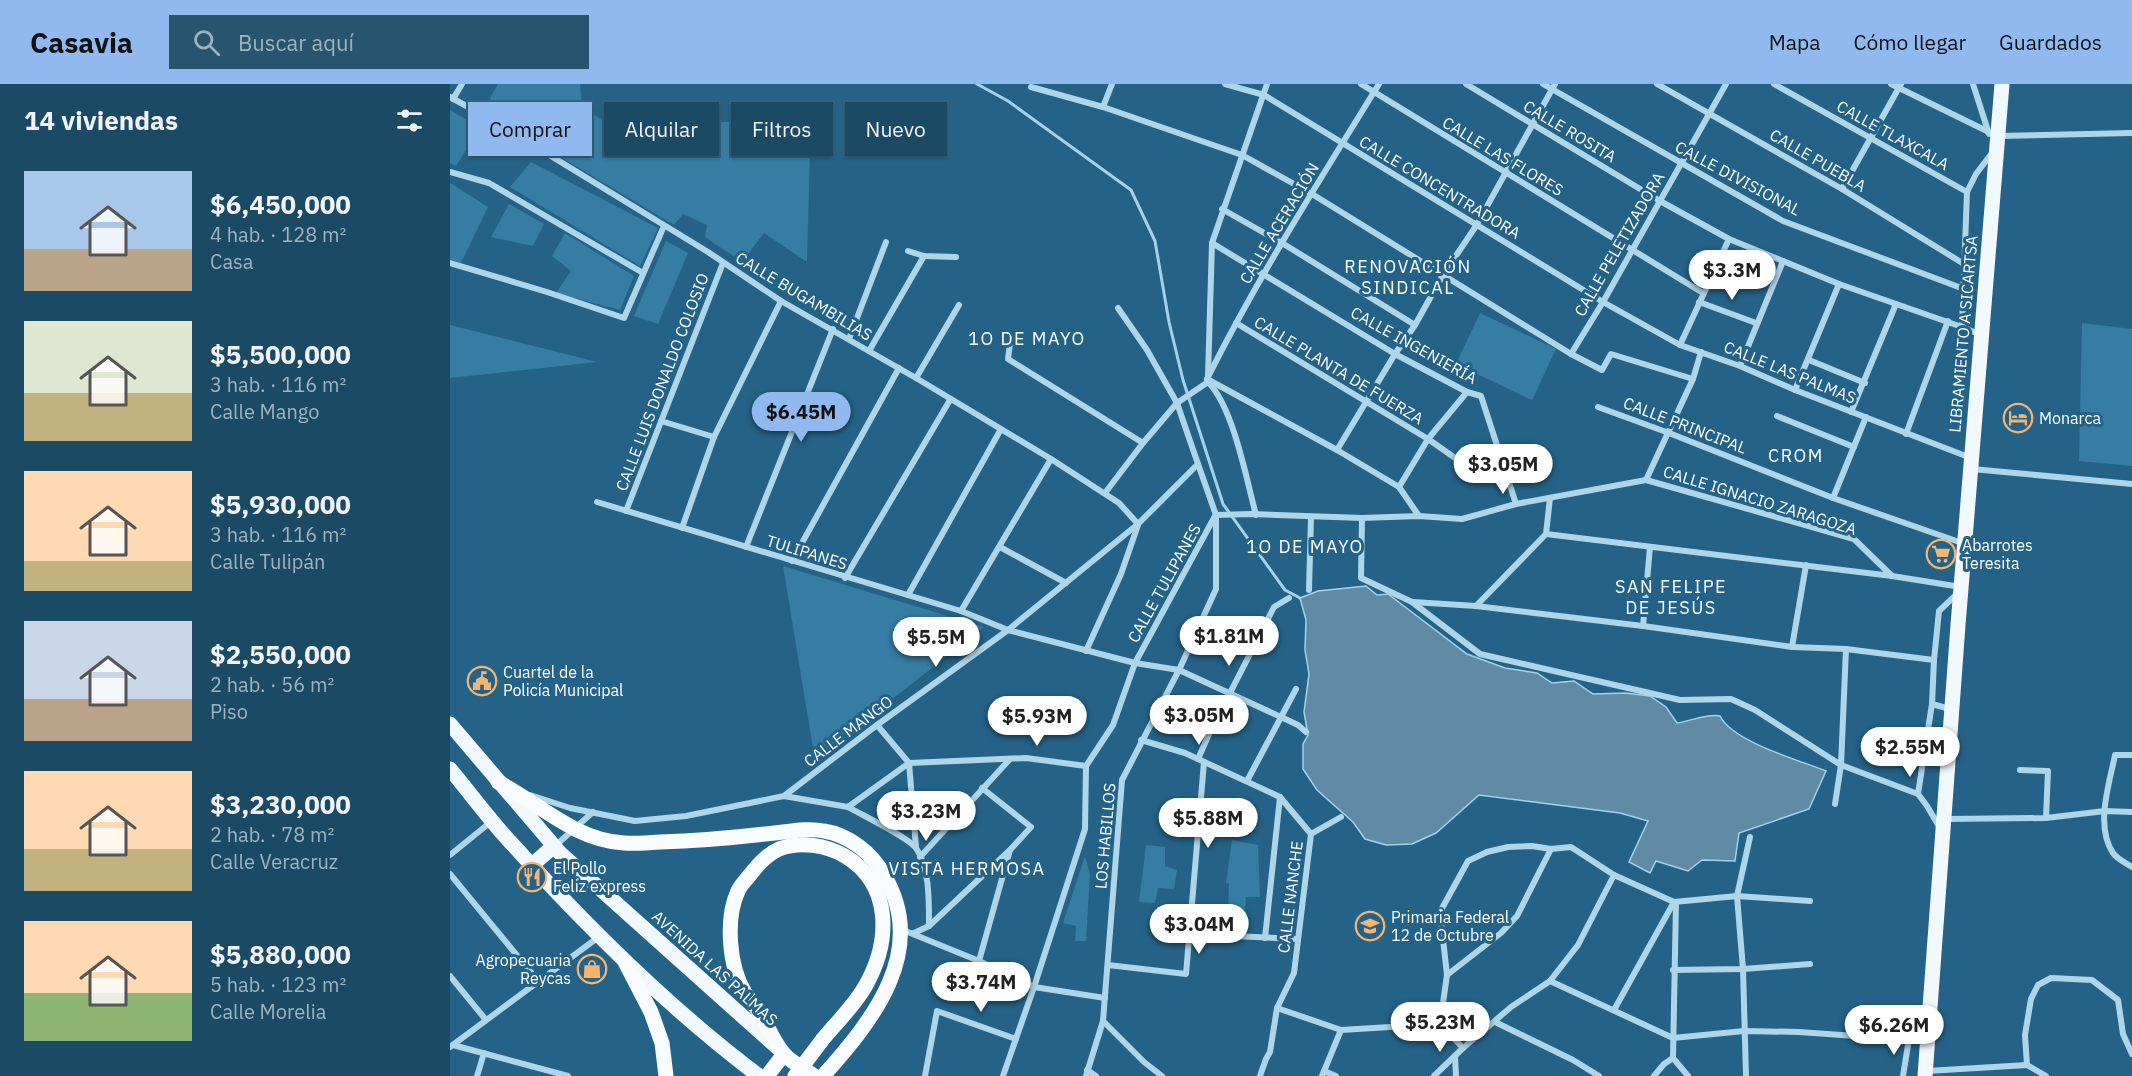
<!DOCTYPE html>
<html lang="es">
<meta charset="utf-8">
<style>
body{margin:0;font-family:"IBM Plex Sans",sans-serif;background:#28546e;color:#f1f3f6;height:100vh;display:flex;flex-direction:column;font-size:22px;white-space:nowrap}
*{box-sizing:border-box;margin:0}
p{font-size:20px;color:#a0b3bf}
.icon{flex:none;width:33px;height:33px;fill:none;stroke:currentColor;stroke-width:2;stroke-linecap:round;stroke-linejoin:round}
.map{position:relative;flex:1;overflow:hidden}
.side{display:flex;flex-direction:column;background:#1b4a65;width:450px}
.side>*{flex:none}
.hud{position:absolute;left:18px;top:18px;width:570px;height:54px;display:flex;gap:12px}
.price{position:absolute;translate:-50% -51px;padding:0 14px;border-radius:21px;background:#fff;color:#222;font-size:20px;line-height:39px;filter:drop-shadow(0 2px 3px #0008)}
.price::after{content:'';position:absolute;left:50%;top:36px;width:18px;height:14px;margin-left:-9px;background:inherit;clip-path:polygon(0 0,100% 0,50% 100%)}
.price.on{background:#90b9f0;color:#111}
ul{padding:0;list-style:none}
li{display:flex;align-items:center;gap:18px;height:150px;padding:0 24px}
li span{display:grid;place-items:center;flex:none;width:168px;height:120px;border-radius:0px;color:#555}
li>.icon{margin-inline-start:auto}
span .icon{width:72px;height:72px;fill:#fffc;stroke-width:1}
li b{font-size:26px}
h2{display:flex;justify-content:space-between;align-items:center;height:72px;padding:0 24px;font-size:26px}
.chip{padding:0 21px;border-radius:0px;background:#1b4a65;box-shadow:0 2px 4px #0004,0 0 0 2px #396279;font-size:21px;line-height:54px}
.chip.on{background:#90b9f0;color:#111}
header{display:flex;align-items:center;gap:36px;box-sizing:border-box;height:84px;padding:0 30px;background:#90b9f0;color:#111}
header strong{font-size:28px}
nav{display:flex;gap:33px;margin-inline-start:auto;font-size:21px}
.search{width:420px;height:54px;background:#28546e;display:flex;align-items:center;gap:15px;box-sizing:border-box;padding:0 21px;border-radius:0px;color:#a0b3bf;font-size:22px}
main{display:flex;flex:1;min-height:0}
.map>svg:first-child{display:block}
.green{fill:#357da3}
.water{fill:#618ba4;stroke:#a3d2ea;stroke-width:1.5}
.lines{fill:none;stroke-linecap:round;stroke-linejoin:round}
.stream{stroke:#a3d2ea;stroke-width:3}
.minor{stroke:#afd5e9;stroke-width:6}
.primary{stroke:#f2f9fe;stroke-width:15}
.trunk{stroke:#f8fcfe;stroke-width:15}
.trunk-bridge{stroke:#f8fcfe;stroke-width:15}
.labels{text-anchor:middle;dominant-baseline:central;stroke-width:6;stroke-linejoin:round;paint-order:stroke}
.street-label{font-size:16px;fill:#fff;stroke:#246387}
.poi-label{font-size:16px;fill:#fff;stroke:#246387;text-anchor:start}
.neighbourhood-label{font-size:18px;letter-spacing:1.5px;fill:#fff;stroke:#246387}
</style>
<header>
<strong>Casavia</strong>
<div class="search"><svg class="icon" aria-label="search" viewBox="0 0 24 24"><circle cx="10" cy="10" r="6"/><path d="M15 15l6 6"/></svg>Buscar aquí</div>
<nav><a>Mapa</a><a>Cómo llegar</a><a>Guardados</a></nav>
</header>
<main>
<section class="side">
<h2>14 viviendas<svg class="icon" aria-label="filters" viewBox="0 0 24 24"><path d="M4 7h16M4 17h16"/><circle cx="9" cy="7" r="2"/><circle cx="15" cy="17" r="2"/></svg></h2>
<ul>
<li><span style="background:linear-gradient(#a9c7e8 65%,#b9a48a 0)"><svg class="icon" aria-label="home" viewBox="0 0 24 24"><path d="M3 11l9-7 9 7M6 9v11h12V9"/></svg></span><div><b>$6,450,000</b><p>4 hab. · 128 m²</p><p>Casa</p></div></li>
<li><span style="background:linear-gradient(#dfe7d0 60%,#c2b280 0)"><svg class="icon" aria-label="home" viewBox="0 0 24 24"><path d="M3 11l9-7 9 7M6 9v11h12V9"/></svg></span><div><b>$5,500,000</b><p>3 hab. · 116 m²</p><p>Calle Mango</p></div></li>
<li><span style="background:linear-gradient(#ffd9b3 75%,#c2b280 0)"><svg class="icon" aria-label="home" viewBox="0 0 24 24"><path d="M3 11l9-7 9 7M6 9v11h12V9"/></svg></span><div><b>$5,930,000</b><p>3 hab. · 116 m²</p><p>Calle Tulipán</p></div></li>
<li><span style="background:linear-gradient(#c9d6e8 65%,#b9a48a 0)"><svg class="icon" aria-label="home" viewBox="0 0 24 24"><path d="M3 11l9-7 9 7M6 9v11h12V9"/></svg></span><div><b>$2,550,000</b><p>2 hab. · 56 m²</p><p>Piso</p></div></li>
<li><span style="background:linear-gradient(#ffd9b3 65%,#c2b280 0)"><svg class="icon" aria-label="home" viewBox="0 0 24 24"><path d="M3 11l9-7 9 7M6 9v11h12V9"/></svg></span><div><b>$3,230,000</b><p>2 hab. · 78 m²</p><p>Calle Veracruz</p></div></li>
<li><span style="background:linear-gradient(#ffd9b3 60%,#8fb573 0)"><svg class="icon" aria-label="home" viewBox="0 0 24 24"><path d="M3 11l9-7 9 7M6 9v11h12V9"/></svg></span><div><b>$5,880,000</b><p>5 hab. · 123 m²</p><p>Calle Morelia</p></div></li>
</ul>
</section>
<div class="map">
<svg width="1682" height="992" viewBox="0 0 1682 992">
<rect width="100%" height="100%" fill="#246387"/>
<g class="green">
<path d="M48 0H130L132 22 174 52 208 44 361 30 357 178 314 149 292 178 255 153 257 141 233 130 224 141 41 31 44 28 40 14Z"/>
<path d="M0 26 30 44 6 82 0 79Z"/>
<path d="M81 78 208 144 190 182 60 103Z"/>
<path d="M0 99 38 123 11 179 0 176Z"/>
<path d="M59 120 94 140 83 162 41 153Z"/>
<path d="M115 149 184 192 170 226 106 209 121 187 102 172Z"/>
<path d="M216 157 238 169 208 240 184 232Z"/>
<path d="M1030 229 1106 265 1082 316 1006 280Z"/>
<path d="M1632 239 1682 245V382L1629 377Z"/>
<path d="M0 241 147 278 0 294Z"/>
<path d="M333 482 534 543 365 676Z"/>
<path d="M782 756 808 761 810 813H796L795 828H778L779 800 776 799Z"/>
<path d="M696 761 715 763V782L727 786 724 805 708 804 705 819 689 818Z"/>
<path d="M635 772 640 790 636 857H625L626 842 613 839Z"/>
</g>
<path class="water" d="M916 502 927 511 938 510 1017 570 1055 584 1087 589 1102 599 1124 597 1143 610 1176 609 1200 612 1216 623 1227 639C1240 637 1260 629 1270 632 1283 658 1349 676 1376 687L1359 725 1289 749 1285 777 1252 776 1238 787 1206 777 1200 789 1179 778 1198 737 1170 729 1029 711 986 749 962 760 936 761 915 755 903 738 867 706 853 685V660L858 651 854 628 859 590 855 566 856 536 850 514 868 507Z"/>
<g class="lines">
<path class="stream" d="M527 0 558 17 681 106 705 157 719 238 733 296 773 420 835 506 850 514"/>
<g class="minor">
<path d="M775 0 814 11 1153 218 1230 261 1290 282 1345 306 1521 374"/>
<path d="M911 0 1253 209"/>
<path d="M1016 0 1210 117 1279 155 1389 200 1512 243"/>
<path d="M1093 0 1333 137 1514 205"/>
<path d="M1207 0 1392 105 1514 180"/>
<path d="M1324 0 1517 108"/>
<path d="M1441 0 1547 52 1682 49"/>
<path d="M1523 0 1539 50"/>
<path d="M581 3 653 23 792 71 862 110 1121 270 1152 286 1161 270 1243 295"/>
<path d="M0 13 47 39 258 168 331 217 466 294 601 375 669 419 688 440"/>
<path d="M3 15 12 0"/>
<path d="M653 23 662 0"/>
<path d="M0 88 39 99 193 189"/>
<path d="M1392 105 1451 0"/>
<path d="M772 125 832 159 965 241"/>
<path d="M762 159 945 270 1017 308 1031 312 1066 420"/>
<path d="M458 167 474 172 506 173"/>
<path d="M0 179 97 208 174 234 214 142"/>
<path d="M1249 218 1306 239"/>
<path d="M786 239 978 355 1008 376"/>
<path d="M561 251 558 275 693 359"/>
<path d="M1531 251 1512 243 1517 108 1526 90 1542 69"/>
<path d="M399 255 436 158"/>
<path d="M1230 261 1279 155"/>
<path d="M419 267 474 172"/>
<path d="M1121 270 1153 218 1276 0"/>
<path d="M1359 276 1415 299"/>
<path d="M1290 282 1333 177"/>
<path d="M758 292 762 159 817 0"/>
<path d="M466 294 509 221"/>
<path d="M757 295C808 193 869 97 929 0"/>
<path d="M757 295 887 366 949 403 969 432"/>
<path d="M759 299C784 326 796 394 806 431"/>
<path d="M1345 306 1389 200"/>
<path d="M1148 323 1219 349 1383 414 1515 460"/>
<path d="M1401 328 1446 220"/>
<path d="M1327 332 1404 363"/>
<path d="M211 337 264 353"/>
<path d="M1456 350 1498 237"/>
<path d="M887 366 945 270 965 241 993 191 1026 142 1105 0"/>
<path d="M1522 385 1682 400"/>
<path d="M1196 396 1243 295 1251 268"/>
<path d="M949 403 978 355 1017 308"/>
<path d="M655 409 693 359 727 319 758 298"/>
<path d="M1383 414 1416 333"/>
<path d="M147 418 511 527 558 546 685 579 729 586 831 633 848 641 856 648"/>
<path d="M176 427 273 179"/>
<path d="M766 431 801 430 912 434 969 432 1012 435 1066 420 1196 396 1404 455 1442 492"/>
<path d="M912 434 911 494 962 518 1030 570 1230 616 1281 615 1305 626 1391 681 1468 710 1477 722 1490 744"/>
<path d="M232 444 264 353 331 217"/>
<path d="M1096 450 1100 414"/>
<path d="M296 463 383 245"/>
<path d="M550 463 616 499"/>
<path d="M342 477 449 284"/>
<path d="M395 494 500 316"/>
<path d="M859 506 861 433"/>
<path d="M458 511 551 345"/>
<path d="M963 518 1026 522 1193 542 1342 563 1396 565 1484 576"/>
<path d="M1026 522 1096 450 1442 492 1511 503"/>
<path d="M511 527 601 375"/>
<path d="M1193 542 1200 463"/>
<path d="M1342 563 1356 481"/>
<path d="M636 567 671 490 688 441"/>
<path d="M1500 625 1482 620 1484 576 1489 527 1507 510"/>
<path d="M427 641 459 679 466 763"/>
<path d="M691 656 735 669 830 713 861 750 844 889 827 924 820 968 816 975 810 992"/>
<path d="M1682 671H1665C1659 701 1645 742 1663 769 1667 775 1676 779 1682 783"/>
<path d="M748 675 759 650 824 523 839 514"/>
<path d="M1570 686 1598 687 1596 734"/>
<path d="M797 697 846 605"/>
<path d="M1468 710 1482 620"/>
<path d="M80 711 120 724 185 737 236 732 334 712 427 641 558 546 688 440 748 380"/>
<path d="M334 712 398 723 459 679 576 674 636 682"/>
<path d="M1385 720 1391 681 1396 565"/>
<path d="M398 723C412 731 458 753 466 764 480 784 479 819 479 842"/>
<path d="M1494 735 1596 734 1655 727 1682 728"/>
<path d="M861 750 891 733"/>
<path d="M105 762 143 728"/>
<path d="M0 771 42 737"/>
<path d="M470 773 560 675"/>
<path d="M0 790 88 897"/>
<path d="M1226 818 1223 974 1238 992"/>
<path d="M453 846 529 877 584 903 655 914"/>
<path d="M464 849 479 842 560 766"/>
<path d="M738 850 848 855"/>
<path d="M815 854 830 713"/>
<path d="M529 877 560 766 581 743 532 704"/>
<path d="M658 881 736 890 754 678"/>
<path d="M1223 886 1293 885 1360 880"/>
<path d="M997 891 1051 849 1067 832 1101 765"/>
<path d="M0 892 36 936"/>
<path d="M1100 897 1223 954 1294 947 1349 948 1476 957"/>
<path d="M827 924 891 946"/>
<path d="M1164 926 1224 818"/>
<path d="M653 937 694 978 712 992"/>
<path d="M1045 938 1123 976 1149 992"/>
<path d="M990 940 997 891 990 828 1018 777 1037 768 1058 763 1082 762 1101 765 1121 763 1164 791 1224 818 1287 812 1360 817"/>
<path d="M990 940 1013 964"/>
<path d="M3 961 118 992"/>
<path d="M0 963 150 852"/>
<path d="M1005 972 1006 992"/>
<path d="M1577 981 1575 951 1581 915 1588 901 1601 894 1642 896 1668 916 1673 950 1682 970"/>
<path d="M637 986 646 992"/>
<path d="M874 987 886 992"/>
<path d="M1477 987 1577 981 1596 992"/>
<path d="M27 992 34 969"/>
<path d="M475 992 487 927 566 955"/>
<path d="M553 992 584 903 635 745 636 682 663 641 685 579 765 432"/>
<path d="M636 992 653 937 672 696 729 586 766 505V431L748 380 727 319 697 266 668 224"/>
<path d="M872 992 891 946 990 940"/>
<path d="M984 992 1013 964 1061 923 1100 897 1128 861 1164 791"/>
<path d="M1204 992 1214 980 1223 974"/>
<path d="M1296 992 1293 885 1287 812 1300 753"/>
<path d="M1453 992 1459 955"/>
</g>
<g class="primary">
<path d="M0 640 110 769 328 964"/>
<path d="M0 685C21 710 41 738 64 762 139 845 220 925 309 992"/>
<path d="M82 781 104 762"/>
<path d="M1475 992 1508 541 1552 0"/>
</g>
<g class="trunk">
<path d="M48 698C89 719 124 756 174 759 185 760 198 759 210 758 245 757 280 754 315 750 333 749 355 743 374 747 399 751 422 769 434 791 479 867 423 936 373 992"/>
<path d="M174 876 201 928 212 959 216 992"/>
<path d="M317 992 334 970"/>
<path d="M364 992C355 985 342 979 334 970 325 960 318 943 311 931 307 923 300 917 295 909 279 883 275 835 288 807 290 802 295 797 299 792 307 782 316 771 329 765 350 757 376 761 395 772 443 801 440 858 416 901 405 921 387 938 373 955"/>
</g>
<path class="trunk-bridge" d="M345 992 373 955"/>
</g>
<defs>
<g id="hotel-ring" transform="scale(1.5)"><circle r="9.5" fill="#246387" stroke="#f4b472" stroke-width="1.5"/><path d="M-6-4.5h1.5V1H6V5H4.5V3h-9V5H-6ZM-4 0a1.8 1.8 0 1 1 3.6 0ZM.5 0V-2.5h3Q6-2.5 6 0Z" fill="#f4b472"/></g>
<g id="supermarket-ring" transform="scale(1.5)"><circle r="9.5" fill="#246387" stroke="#f4b472" stroke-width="1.5"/><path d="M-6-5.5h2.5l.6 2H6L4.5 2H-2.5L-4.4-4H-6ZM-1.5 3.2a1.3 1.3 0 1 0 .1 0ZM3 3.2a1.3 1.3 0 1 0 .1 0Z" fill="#f4b472"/></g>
<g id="civic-ring" transform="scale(1.5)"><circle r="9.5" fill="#246387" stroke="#f4b472" stroke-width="1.5"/><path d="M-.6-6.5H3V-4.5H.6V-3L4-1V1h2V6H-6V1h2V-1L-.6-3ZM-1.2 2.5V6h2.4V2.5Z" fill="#f4b472"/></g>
<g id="restaurant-ring" transform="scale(1.5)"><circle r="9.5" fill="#246387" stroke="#f4b472" stroke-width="1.5"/><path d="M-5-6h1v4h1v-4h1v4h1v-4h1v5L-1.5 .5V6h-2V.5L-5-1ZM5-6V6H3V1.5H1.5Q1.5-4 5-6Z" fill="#f4b472"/></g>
<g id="school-ring" transform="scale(1.5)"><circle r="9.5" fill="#246387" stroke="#f4b472" stroke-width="1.5"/><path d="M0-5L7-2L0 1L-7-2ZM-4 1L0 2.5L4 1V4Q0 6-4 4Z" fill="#f4b472"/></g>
<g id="shop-ring" transform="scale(1.5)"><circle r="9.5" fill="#246387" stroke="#f4b472" stroke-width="1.5"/><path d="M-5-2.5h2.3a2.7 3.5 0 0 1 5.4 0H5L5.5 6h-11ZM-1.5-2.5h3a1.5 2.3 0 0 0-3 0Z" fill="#f4b472"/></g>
</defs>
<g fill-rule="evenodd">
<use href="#hotel-ring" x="1568" y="334"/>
<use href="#supermarket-ring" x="1491" y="470"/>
<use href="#civic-ring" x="32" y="597"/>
<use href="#restaurant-ring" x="82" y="793"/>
<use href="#school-ring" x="920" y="842"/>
<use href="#shop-ring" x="142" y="885"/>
</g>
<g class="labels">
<g class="street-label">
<text transform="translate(1120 47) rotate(31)">CALLE ROSITA</text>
<text transform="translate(1443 51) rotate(29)">CALLE TLAXCALA</text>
<text transform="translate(1053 72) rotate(31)">CALLE LAS FLORES</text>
<text transform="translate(1368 76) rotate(30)">CALLE PUEBLA</text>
<text transform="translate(1288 94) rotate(28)">CALLE DIVISIONAL</text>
<text transform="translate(990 103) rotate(31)">CALLE CONCENTRADORA</text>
<text transform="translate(829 139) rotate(-59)">CALLE ACERACIÓN</text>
<text transform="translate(1169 160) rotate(-60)">CALLE PELETIZADORA</text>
<text transform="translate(354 212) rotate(31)">CALLE BUGAMBILIAS</text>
<text transform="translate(1513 250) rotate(-85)">LIBRAMIENTO A SICARTSA</text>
<text transform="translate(964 261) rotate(29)">CALLE INGENIERÍA</text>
<text transform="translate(889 286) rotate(31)">CALLE PLANTA DE FUERZA</text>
<text transform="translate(1340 288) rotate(22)">CALLE LAS PALMAS</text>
<text transform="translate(212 298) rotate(-69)">CALLE LUIS DONALDO COLOSIO</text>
<text transform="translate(1235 341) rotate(21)">CALLE PRINCIPAL</text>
<text transform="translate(1310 416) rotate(17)">CALLE IGNACIO ZARAGOZA</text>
<text transform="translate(357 468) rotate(17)">TULIPANES</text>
<text transform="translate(714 499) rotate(-61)">CALLE TULIPANES</text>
<text transform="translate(398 647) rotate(-37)">CALLE MANGO</text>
<text transform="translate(655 752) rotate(-85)">LOS HABILLOS</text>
<text transform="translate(840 813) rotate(-83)">CALLE NANCHE</text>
<text transform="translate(265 884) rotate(42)">AVENIDA LAS PALMAS</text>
</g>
<g class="poi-label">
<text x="1589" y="334">Monarca</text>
<text x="1512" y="461">Abarrotes<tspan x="1512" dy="18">Teresita</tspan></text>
<text x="53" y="588">Cuartel de la<tspan x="53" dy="18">Policía Municipal</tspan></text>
<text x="103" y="784">El Pollo<tspan x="103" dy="18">Feliz express</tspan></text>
<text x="941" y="833">Primaria Federal<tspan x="941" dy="18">12 de Octubre</tspan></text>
<text x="121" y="876" text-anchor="end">Agropecuaria<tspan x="121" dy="18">Reycas</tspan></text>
</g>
<g class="neighbourhood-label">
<text x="958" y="182">RENOVACIÓN<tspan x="958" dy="21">SINDICAL</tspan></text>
<text x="577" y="254">1O DE MAYO</text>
<text x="1346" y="371">CROM</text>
<text x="855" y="462">1O DE MAYO</text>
<text x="1221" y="502">SAN FELIPE<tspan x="1221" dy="21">DE JESÚS</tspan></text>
<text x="517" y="784">VISTA HERMOSA</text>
</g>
</g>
</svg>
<b class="price" style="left:1282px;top:217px">$3.3M</b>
<b class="price on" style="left:351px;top:359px">$6.45M</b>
<b class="price" style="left:1053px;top:411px">$3.05M</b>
<b class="price" style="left:779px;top:583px">$1.81M</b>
<b class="price" style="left:486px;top:584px">$5.5M</b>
<b class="price" style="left:749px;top:662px">$3.05M</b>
<b class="price" style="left:587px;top:663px">$5.93M</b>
<b class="price" style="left:1460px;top:694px">$2.55M</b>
<b class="price" style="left:476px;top:758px">$3.23M</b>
<b class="price" style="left:758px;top:765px">$5.88M</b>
<b class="price" style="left:749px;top:871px">$3.04M</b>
<b class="price" style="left:531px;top:929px">$3.74M</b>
<b class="price" style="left:990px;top:969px">$5.23M</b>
<b class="price" style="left:1444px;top:972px">$6.26M</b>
<div class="hud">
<a class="chip on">Comprar</a>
<a class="chip">Alquilar</a>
<a class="chip">Filtros</a>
<a class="chip">Nuevo</a>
</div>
</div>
</main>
